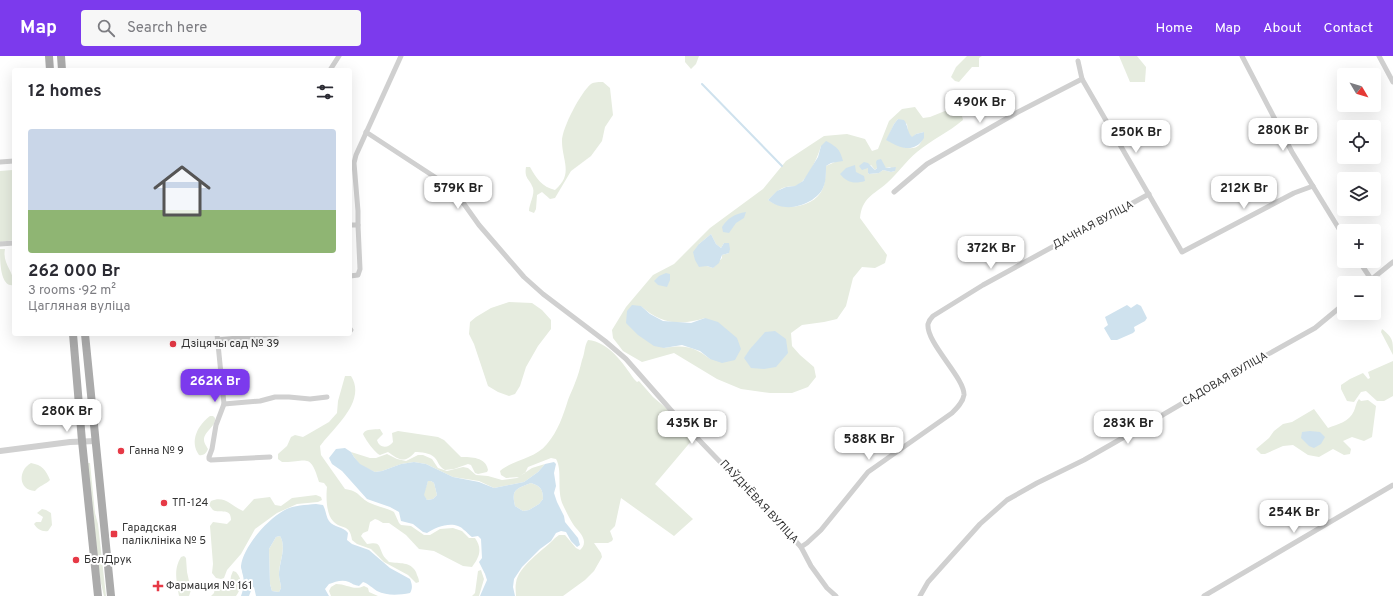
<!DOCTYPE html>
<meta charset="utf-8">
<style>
body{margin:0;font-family:Overpass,sans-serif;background:#f7f7f7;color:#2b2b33;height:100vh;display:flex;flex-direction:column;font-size:15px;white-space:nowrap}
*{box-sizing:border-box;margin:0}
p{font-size:13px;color:#7c7c81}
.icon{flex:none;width:22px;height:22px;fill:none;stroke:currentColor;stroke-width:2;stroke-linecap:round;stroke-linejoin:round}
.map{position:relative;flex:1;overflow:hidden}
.panel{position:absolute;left:12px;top:12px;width:340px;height:268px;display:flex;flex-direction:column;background:#fff;border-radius:4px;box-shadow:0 4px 16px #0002}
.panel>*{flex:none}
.needle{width:26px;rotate:128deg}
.fabs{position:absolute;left:1337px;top:12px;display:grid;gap:8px}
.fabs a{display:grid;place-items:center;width:44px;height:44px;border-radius:4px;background:#fff;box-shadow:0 4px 16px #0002;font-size:20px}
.price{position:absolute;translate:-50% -34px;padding:0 9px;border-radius:8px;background:#fff;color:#222;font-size:13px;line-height:26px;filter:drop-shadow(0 1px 2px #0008)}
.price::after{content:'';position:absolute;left:50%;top:24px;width:12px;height:9px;margin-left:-6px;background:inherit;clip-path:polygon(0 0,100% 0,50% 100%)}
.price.selected{background:#7c3aed;color:#fff}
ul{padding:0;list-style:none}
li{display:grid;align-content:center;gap:8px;height:212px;padding:0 16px}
li span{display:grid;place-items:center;height:124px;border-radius:4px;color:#555}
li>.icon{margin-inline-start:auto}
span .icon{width:72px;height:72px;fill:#fffc;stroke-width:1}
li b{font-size:17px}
h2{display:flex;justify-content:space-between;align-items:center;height:48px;padding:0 16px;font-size:17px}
header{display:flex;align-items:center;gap:24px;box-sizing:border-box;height:56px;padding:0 20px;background:#7c3aed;color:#fff}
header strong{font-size:19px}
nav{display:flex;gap:22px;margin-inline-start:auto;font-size:14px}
.search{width:280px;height:36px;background:#f7f7f7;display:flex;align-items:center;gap:10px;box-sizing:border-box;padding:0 14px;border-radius:4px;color:#7c7c81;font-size:15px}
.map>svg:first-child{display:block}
.green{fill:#e6ecdf;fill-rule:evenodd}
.water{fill:#cfe2ee;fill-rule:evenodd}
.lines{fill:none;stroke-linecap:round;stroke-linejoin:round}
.stream{stroke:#cfe2ee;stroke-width:2}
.minor{stroke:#d0d0d0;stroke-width:5}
.tertiary{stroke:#d0d0d0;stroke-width:6}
.primary{stroke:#ababab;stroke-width:8}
.poi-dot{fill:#e63946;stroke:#fff;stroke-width:1.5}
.labels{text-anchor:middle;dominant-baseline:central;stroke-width:4;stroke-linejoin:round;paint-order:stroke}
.street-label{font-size:11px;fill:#333;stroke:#fff}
.poi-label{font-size:11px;fill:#333;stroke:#fff;text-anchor:start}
</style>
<header>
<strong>Map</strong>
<div class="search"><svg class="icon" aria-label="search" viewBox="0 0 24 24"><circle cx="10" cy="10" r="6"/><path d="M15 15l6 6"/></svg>Search here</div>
<nav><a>Home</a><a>Map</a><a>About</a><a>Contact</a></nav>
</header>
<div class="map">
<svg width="1393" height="540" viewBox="0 0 1393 540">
<rect width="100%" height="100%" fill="#fff"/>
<g class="green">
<path d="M685 0H699L696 8 691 13 685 6Z"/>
<path d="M967 0H982L979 2V11H972L959 26 955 25 951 21 956 11Z"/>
<path d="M1119 0H1137L1146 11 1145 26H1130Z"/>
<path d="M603 26 610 32 613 59 605 71 602 85 591 100 571 115 555 142 550 143 542 136 537 139 536 153 534 157 529 155C529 148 535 139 533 132 530 123 524 123 526 111H530C536 122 542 131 555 134 574 118 562 105 562 85 562 72 581 36 591 28 594 26 600 26 603 26Z"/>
<path d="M915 51 923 62 930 61 950 53 962 60 963 64C949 76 931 84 917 96 906 105 898 117 887 127 873 139 862 142 860 162L887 199 885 207 875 212 862 211 853 222 846 250 837 263 824 266 802 269 791 277 792 290 800 299 814 311 816 321 808 331 792 337H770L741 333 717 323 674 297 642 306 623 295 613 282 612 274 626 251 653 219 674 208 710 172 763 133 786 105 824 80 847 78 865 83 872 95 878 93 889 65 902 53ZM898 63 907 68 908 76 912 82 916 78 924 76C923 79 923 83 921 86 915 99 896 88 887 84L894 68ZM821 90 835 106 826 110C826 116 825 127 823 132 815 152 784 156 768 144 774 139 779 132 786 131 789 130 793 131 796 130 808 124 817 103 821 90ZM882 106 883 110 886 112 890 111 895 115 891 116 883 114 879 117 869 118 868 117V112H866L871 109 875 114ZM711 178 716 188 721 192 724 187 729 197 722 199V202L713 212 707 210 699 188ZM641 250C661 268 679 270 705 262L710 303C693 290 685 289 664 292Z"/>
<path d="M13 114 14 184 0 186V115Z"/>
<path d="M0 193H5C2 208 14 215 14 229 0 232 0 205 0 193Z"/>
<path d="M509 246 532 247 542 254 551 264V273L538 290 526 311 520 330 515 338 509 340 498 336 488 330 474 288 469 278 470 266 476 261 491 252Z"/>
<path d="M1382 273C1393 282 1393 284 1393 299L1381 276Z"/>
<path d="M588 284C609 286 623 307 634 323L637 326 639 325 653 341 673 358 676 365 693 383 655 428 693 463 674 480 621 442 615 470 610 475 613 483 612 485 608 487H594L601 497 602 501 594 515 585 524 563 540H516C516 536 515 531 516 527 518 510 544 494 555 482L559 479H565L576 492 580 494C582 492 584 490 584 486 584 479 576 473 573 468 569 462 566 455 563 449 556 434 563 415 556 403L551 402 528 411 525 417 520 420 532 412 545 408 538 416 524 426 494 432 479 425 453 421 426 408 414 406 401 408 382 415 375 416 360 409 354 401 351 396 370 402H376L387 398 397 403 406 405 418 399H423L432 403 438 412 447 415 463 411 468 412 476 419 488 420 502 424 517 422 519 421 506 422 501 419 500 415C514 403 535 403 547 388 558 375 563 360 568 344 570 338 573 333 575 327 578 320 580 312 582 304 585 297 584 291 588 284Z"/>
<path d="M1393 305V340L1384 345H1377L1366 335 1361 336 1354 346 1347 345 1341 333V329L1350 323 1363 317 1368 323 1370 322 1368 316Z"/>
<path d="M345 320H351C367 345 334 371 320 390L321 399 345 433C360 435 358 441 370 447 378 451 387 452 394 456L399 467 401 469 411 470 424 479H430L440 473 453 472 462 475 469 482H475C483 493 479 502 472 511L463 510 434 495 419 493 406 479 389 467H383L378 464 375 463 370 466 368 475 363 477 361 480 367 488C380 486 378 488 383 499 384 501 387 504 389 506 400 508 410 505 416 516 417 520 419 522 419 526L416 527 408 519 384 506 371 493 357 488 352 484C350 467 341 474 333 465 326 458 326 440 327 431L324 427 319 426C310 395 306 407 282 406L278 403V398L287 390 291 381 295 379 303 381 310 377 329 366 337 357 338 345Z"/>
<path d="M1359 343 1361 345 1368 344 1376 350 1372 381 1364 385 1352 381 1343 385 1351 393 1350 398 1344 399 1333 393 1319 401 1308 399 1293 389 1283 390 1265 398H1261L1256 393 1269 382 1274 375 1283 368 1292 366 1314 353 1328 372C1338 368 1349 366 1354 355 1356 350 1356 347 1359 343Z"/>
<path d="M210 360H213L215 362C216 371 204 375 204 384 204 387 207 391 208 393 206 398 203 400 199 399 189 385 198 369 210 360Z"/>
<path d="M380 373 383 378 377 384C379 392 388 393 393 386L392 377 398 375 438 381 444 384 461 401C471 401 486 401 488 414L487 416 478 418 475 417 471 409 468 408 454 413 445 414C438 410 439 406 434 401 430 397 421 396 415 396 405 408 399 404 388 396L380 399C375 397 365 383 363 378 366 372 374 374 380 373Z"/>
<path d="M31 407C42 409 46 414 50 424 45 429 40 429 35 435 18 434 18 414 31 407Z"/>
<path d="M87 407H90L95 457 98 468 106 540H104L100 523Z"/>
<path d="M428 425H431L434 427 437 439 433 443 427 444 423 439Z"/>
<path d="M531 427C541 430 543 434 543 443L539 448 529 454 523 455 515 450C511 433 516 433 531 427Z"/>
<path d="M316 439 321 441 322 444 318 446 297 448 277 457 255 473 241 498 227 514 224 522 221 523 216 522 212 517 213 508 210 470 213 466 227 468 231 464C231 451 220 458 213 454 212 453 210 450 209 449L211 445C225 439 231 450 243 455L254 443 270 441 275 449 281 450 292 442Z"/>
<path d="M42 453 46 454 51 457 52 469 48 475C42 476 37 473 34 468L36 466H41L43 461 37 457Z"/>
<path d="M280 480C287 492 279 506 279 519 279 523 281 528 281 532L279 536 272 535 270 528 269 493 276 481Z"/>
<path d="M184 500 186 502 187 516 191 534 189 540H179C177 525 173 514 181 501Z"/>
<path d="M481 514 484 523 479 540H472L475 537 478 515Z"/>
<path d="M233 515 236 516C243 524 242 532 236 540H211L214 537 216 527 219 526 224 531H227L230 528 231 520Z"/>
<path d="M336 528C347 528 354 535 364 530L368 532 369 536 378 540H331L329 535 331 531Z"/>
</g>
<g class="water">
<path d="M898 63 904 64C908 69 907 76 912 81L916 78 924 76V82C914 98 900 92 886 84L894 68Z"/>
<path d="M826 85C837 91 840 93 843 105L831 107 826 110C826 117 826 126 823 132 821 137 816 141 812 144 798 152 782 155 768 144L777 135 786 131 795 130 803 125 818 101 821 90Z"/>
<path d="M881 103 886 112 896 111 895 115 891 116 883 114 879 117 869 118 868 117V112L862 114 859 110 864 106 868 107 875 114 877 112 876 106 877 104Z"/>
<path d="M855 109 856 116 864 120 865 125C855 128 847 127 840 118L846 112Z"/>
<path d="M746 156 744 162 736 167 729 177 723 176 722 171C728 162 734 158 746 156Z"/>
<path d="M711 178 716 188 721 192 724 187H729L730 193 729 197 722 199 719 207 713 212 707 210 699 211 695 204 693 196 699 188Z"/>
<path d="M666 217 670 218V224L667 231 658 229 654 225 659 220Z"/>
<path d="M1137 248 1141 250 1147 262 1145 265 1134 271 1135 275 1133 277 1117 284H1111L1104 272 1108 269 1105 261 1127 249 1131 252Z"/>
<path d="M632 249 641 250 650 258 663 265 691 267 705 262 718 266 737 282 741 293 735 304 722 307 710 303 700 295 682 289 664 292 654 290 638 279 626 267 627 255Z"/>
<path d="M775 275 786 283 788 297 776 311 764 313 751 312 744 302 750 293 765 276Z"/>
<path d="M1310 375 1320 376 1325 381 1321 388 1314 392 1309 390 1301 382 1302 376Z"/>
<path d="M345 392 351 396 354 401 360 408 375 416 382 415 401 408 414 406 426 408 453 421 479 426 494 432 524 426 538 416 545 408 554 406 556 408 554 417 556 430 554 437 557 446 564 460 565 466 578 482 580 489 577 491 571 485 566 476 561 475 556 477 551 485 540 493 522 511 514 523 513 531 515 540H480L487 524 485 518 479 506 482 502 481 483 478 480 472 481C468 478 467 476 464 474 455 464 437 470 427 477L423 476 413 468 401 465 399 456 390 451 367 443 342 415 332 408 329 402 336 393ZM428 425H431L434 427 437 439 433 443 427 444 424 439ZM531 427C541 430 543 434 543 443L539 448 529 454 523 455 515 450C511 433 516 433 531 427Z"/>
<path d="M316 448 323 449C326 454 326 461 329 465 334 472 343 470 348 477L347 484 352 488 369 494 390 512 410 523C412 528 413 532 410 537 399 539 387 540 377 535 372 532 369 528 363 526L359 530C354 529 353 528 349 526 342 523 335 526 329 528L325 533 329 540H256L254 531 252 532 249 540H241C244 532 245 525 242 516 242 513 241 514 241 510 243 491 267 464 283 455 293 449 305 449 316 448ZM280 480C287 492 279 506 279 519 279 523 281 528 281 532L279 536 272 535 270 528 269 493 276 481Z"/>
</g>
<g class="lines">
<path class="stream" d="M702 28 782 110"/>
<g class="minor">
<path d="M1242 0 1292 96 1344 181"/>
<path d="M1379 0 1393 26"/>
<path d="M1078 5 1082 23 1182 196 1294 137 1313 130"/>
<path d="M330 14 339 0"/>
<path d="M366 76 444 127 464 148 479 169 524 221 543 238 605 285 626 303 677 361 776 464 801 491 811 510 827 532 836 540"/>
<path d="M0 106 14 105"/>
<path d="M894 136 927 108 1018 56 1082 23"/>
<path d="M350 169H358"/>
<path d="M0 188 14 187"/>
<path d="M1359 205 1371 223"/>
<path d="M350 220 358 219 360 213 358 169V155L354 107 356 99 401 0"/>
<path d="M1367 227 1393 206"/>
<path d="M350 273 351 274"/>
<path d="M217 278 224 348 216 369 212 393 209 401V403L211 404 270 401"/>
<path d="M217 284 278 278"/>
<path d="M224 348 260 345 275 341H289L310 343 327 341"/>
<path d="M801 491 807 487 821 474 868 416 952 357C957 352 963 346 964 339 965 322 926 287 928 268 929 264 931 262 933 260L983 229 1149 138"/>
<path d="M920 540 928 526 980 468 1007 444 1037 427 1084 404 1154 364 1229 320 1315 272 1344 248"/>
<path d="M1204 540 1393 429"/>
</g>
<path class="tertiary" d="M0 395 70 386 96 385"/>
<g class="primary">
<path d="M49 0 50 14"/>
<path d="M61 0 62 14"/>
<path d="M73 278 82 385 98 540"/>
<path d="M85 278 111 540"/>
</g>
</g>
<g class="poi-dot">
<circle cx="173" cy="288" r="4"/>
<circle cx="121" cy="395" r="4"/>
<circle cx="164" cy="447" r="4"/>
<rect x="110" y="474" width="8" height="8" rx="2"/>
<circle cx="76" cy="504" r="4"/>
<path d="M156 524h4v4h4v4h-4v4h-4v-4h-4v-4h4z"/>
</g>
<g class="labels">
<g class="street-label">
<text transform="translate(1093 169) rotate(-28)">ДАЧНАЯ ВУЛІЦА</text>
<text transform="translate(1225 323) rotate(-30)">САДОВАЯ ВУЛІЦА</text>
<text transform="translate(759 446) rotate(47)">ПАЎДНЁВАЯ ВУЛІЦА</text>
</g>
<g class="poi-label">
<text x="181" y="288">Дзіцячы сад № 39</text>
<text x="129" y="395">Ганна № 9</text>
<text x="172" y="447">ТП-124</text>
<text x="122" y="472">Гарадская<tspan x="122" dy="13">паліклініка № 5</tspan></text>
<text x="84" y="504">БелДрук</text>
<text x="166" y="530">Фармация № 161</text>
</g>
</g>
</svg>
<div class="fabs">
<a><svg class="needle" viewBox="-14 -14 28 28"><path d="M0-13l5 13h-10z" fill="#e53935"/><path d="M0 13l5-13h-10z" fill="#7c7c81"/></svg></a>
<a><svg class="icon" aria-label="locate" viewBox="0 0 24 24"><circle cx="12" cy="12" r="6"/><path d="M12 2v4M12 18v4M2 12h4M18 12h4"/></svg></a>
<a><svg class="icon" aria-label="layers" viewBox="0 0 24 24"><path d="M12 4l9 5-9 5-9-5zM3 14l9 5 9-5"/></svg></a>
<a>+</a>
<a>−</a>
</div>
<b class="price" style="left:980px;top:68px">490K Br</b>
<b class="price" style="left:1283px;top:96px">280K Br</b>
<b class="price" style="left:1136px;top:98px">250K Br</b>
<b class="price" style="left:458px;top:154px">579K Br</b>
<b class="price" style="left:1244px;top:154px">212K Br</b>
<b class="price" style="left:991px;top:214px">372K Br</b>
<b class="price selected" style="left:215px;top:347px">262K Br</b>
<b class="price" style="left:67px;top:377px">280K Br</b>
<b class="price" style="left:692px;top:389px">435K Br</b>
<b class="price" style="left:1128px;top:389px">283K Br</b>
<b class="price" style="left:869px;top:405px">588K Br</b>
<b class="price" style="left:1294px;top:478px">254K Br</b>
<section class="panel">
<h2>12 homes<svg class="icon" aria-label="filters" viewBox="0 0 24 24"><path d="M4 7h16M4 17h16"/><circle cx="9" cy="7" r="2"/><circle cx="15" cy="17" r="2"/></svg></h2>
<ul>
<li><span style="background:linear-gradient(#c9d6e8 65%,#8fb573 0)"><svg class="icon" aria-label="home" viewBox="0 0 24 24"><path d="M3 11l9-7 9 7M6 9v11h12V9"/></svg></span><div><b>262 000 Br</b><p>3 rooms · 92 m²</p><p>Цагляная вуліца</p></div></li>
</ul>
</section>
</div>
